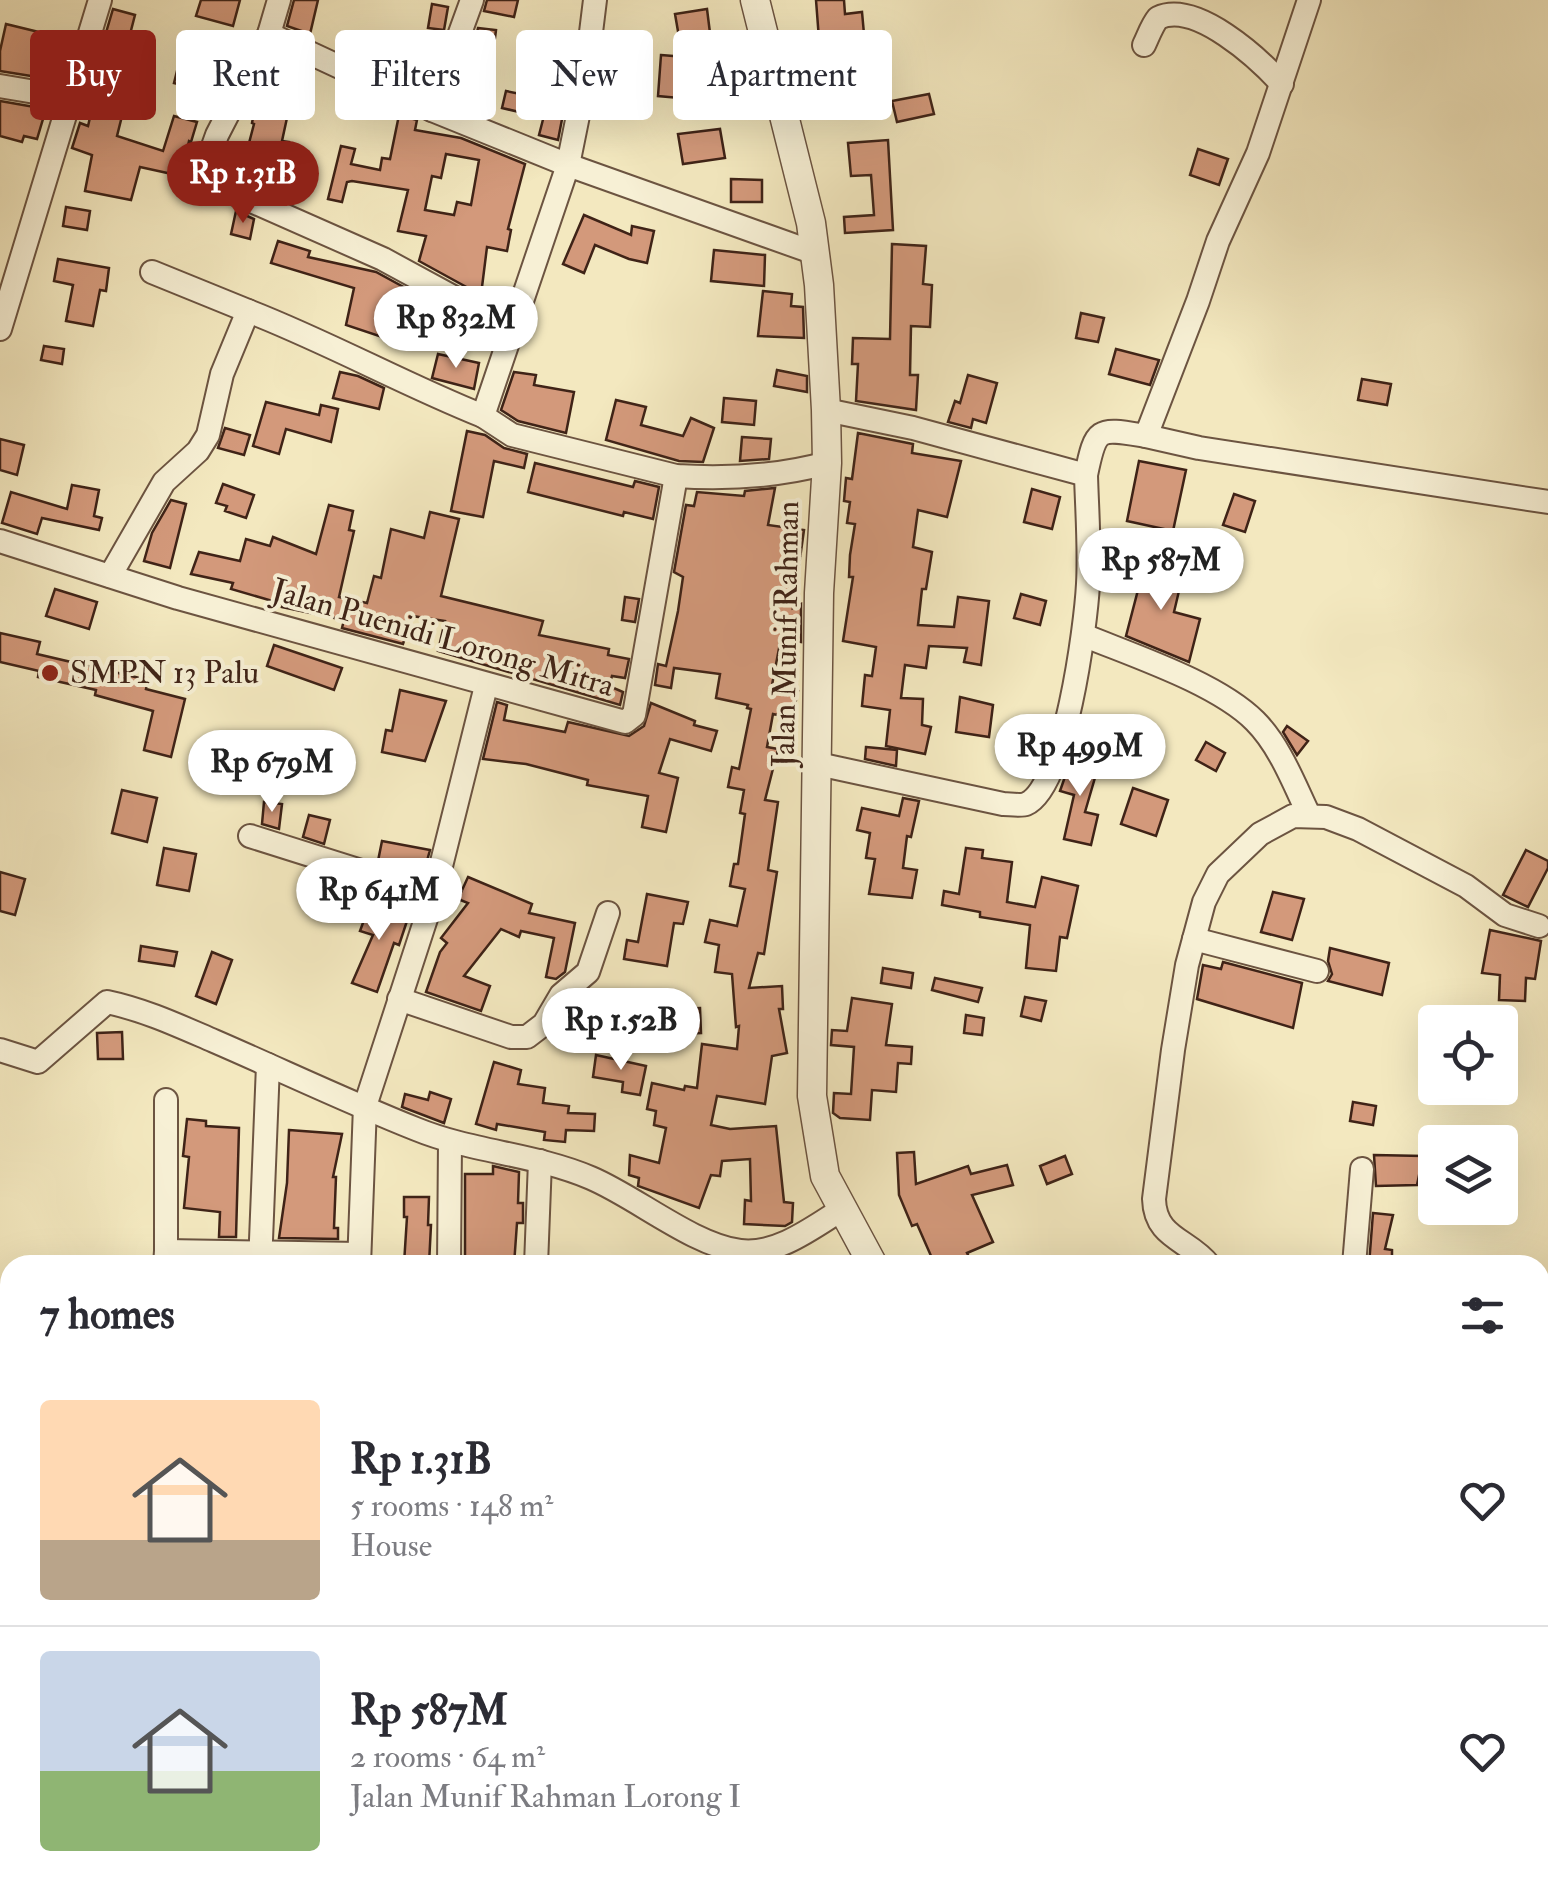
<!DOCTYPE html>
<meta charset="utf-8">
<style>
body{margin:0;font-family:"IM FELL Double Pica",serif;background:#f7f7f7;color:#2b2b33;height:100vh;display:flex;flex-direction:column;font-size:38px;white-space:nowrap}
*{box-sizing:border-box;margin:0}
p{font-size:32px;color:#7c7c81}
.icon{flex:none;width:55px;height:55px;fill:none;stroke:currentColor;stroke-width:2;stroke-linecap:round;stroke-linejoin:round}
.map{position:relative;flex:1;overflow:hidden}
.details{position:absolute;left:0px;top:1255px;width:1550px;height:640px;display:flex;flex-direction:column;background:#fff;border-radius:30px 30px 0 0;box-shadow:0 10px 40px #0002}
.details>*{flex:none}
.guide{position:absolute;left:30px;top:30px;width:1000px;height:90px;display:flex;gap:20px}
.buttons{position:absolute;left:1418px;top:1005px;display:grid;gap:20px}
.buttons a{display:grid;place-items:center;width:100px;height:100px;border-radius:10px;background:#fff;box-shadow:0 10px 40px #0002;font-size:50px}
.price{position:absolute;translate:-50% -85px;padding:0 22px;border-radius:35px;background:#fff;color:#222;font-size:32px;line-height:65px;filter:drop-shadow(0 2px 5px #0008)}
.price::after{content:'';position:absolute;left:50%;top:60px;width:30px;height:22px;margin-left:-15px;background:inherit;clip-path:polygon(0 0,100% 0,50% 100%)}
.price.active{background:#8f2418;color:#fff}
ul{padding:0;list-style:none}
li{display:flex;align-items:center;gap:30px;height:250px;padding:0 40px}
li+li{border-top:2px solid #e1e1e2}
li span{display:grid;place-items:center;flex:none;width:280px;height:200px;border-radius:10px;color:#555}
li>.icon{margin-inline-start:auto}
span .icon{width:120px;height:120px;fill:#fffc;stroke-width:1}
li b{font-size:42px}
h2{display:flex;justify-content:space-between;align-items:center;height:120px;padding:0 40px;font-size:42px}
.tag{padding:0 35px;border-radius:10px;background:#fff;box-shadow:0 10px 40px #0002;font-size:35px;line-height:90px}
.tag.active{background:#8f2418;color:#fff}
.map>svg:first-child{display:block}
.building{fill:#d3997b;stroke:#3f2317;stroke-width:2.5;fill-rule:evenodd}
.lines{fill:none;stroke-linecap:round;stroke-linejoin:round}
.minor-casing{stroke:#6c5441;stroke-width:26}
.tertiary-casing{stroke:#6c5441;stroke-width:31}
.path{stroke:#3f2317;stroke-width:4;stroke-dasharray:8 5;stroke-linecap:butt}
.minor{stroke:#f7f0d5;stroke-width:22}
.tertiary{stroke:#f7f0d5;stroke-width:28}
.poi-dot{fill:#8f2418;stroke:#f7f0d5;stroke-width:4}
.labels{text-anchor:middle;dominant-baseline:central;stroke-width:8;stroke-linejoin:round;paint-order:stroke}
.street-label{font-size:32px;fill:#3f2317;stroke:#f7f0d5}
.poi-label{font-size:32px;fill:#3f2317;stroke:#f7f0d5;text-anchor:start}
</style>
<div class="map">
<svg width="1548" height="1895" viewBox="0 0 1548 1895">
<rect width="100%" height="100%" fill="#f3e8bf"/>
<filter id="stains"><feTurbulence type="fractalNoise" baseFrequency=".002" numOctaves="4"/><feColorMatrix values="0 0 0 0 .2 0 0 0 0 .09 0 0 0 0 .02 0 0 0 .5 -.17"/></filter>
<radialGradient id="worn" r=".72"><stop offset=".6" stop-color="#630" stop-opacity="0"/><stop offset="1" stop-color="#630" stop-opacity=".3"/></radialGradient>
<g class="building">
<path d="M201 0H240L233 26 196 16Z"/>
<path d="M294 0H318L310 34 287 26Z"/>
<path d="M487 0H518L514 17 484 11Z"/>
<path d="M816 0H844L845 14 862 12 864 34 819 39Z"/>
<path d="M432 4 448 7 444 30 428 28Z"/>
<path d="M113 9 135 15 128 42 105 36Z"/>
<path d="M707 9 710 33 679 37 675 14Z"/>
<path d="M6 24 55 36 46 72 57 75 56 80 0 71V51Z"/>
<path d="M478 28 496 30 492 61 471 58Z"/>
<path d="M542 34 569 38 566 60 539 56Z"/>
<path d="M661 55 685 57 679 98 658 96Z"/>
<path d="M180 59 218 68 212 92 174 83Z"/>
<path d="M857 64 861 90 828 95 825 69Z"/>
<path d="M97 88 127 96 117 136 163 151 174 116 197 122 191 142 189 141 181 176 140 167 131 200 85 191 92 155 72 148 80 123 88 126Z"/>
<path d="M506 91 535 97 532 115 502 108Z"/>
<path d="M929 94 934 114 897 122 892 101Z"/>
<path d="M257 97 290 104 282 141 289 142 281 176 243 166 254 124 252 123Z"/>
<path d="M0 101 46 109 37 139 24 136 22 142 0 136Z"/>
<path d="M547 104 564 109 558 140 539 135Z"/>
<path d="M399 115 417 120 415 130 461 138 525 164 508 229 511 230 507 251 487 247 481 295 419 261 426 236 398 231 408 190 352 181 347 182 342 202 328 199 341 146 355 149 351 164 380 170 382 158 390 159ZM446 154 479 160 471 205 457 202 454 215 425 210 432 176 441 178Z"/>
<path d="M720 129 725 158 683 164 678 134Z"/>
<path d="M888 140 893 230 845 233 844 217 874 215 871 175 851 176 848 143Z"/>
<path d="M1198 149 1228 159 1219 185 1190 175Z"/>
<path d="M731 179 762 180V202H731Z"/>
<path d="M66 207 90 211 87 230 63 226Z"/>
<path d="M236 211 254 219 250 239 231 234Z"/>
<path d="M584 215 631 235 632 226 654 231 647 263 629 259 595 245 584 273 563 264Z"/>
<path d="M278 241 310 251 308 257 376 272 431 302 428 313 405 307 391 340 346 325 354 288 271 263Z"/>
<path d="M892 244 926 246 923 284 932 285 930 327 911 326 910 375H918L916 410 856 401 858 364H852L853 338 890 339Z"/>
<path d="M714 250 765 255 764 286 711 281Z"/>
<path d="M58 259 109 268 106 291 100 290 93 326 66 321 73 285 54 281Z"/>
<path d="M763 291 792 294 791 306 803 307 804 338 758 336Z"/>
<path d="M1081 313 1104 318 1098 342 1076 338Z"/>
<path d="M44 346 64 349 62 364 41 360Z"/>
<path d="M1116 349 1159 360 1150 385 1109 374Z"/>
<path d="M438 354 479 363 474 389 432 378Z"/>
<path d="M777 370 807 376V392L774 386Z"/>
<path d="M340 372 358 376 384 388 379 409 333 398Z"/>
<path d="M514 372 536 375 534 385 574 392 566 433 518 421 501 410Z"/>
<path d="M968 375 997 383 986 423 973 419 971 428 948 422 955 401 960 403Z"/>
<path d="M1362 379 1391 384 1387 405 1358 400Z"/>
<path d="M724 398 756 401 754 425 722 422Z"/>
<path d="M616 400 646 407 641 425 683 436 691 418 714 428 703 462 679 461 606 440Z"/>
<path d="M266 402 319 415 321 405 338 409 331 442 286 429 279 454 253 446Z"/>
<path d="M225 428 250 435 244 455 218 448Z"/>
<path d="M467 431 485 435 504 448 527 454 524 468 494 461 483 517 451 511Z"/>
<path d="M858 433 913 444 912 453 961 461 947 517 918 510 913 547 932 552 926 589H922L918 625 954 627 958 597 989 601 981 665 964 662 967 648 929 646 926 668 905 665 901 698 923 699 922 725 931 727 925 754 886 746 890 710 862 706 865 675 872 676 876 647 843 641 853 577H849L850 555 855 524 847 523 850 502 844 501 846 478 852 479Z"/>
<path d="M742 437 771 439 769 459 740 461Z"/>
<path d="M0 439 24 445 17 475 0 470Z"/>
<path d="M1139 461 1186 470 1173 531 1127 521Z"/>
<path d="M535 463 633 487 635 481 659 487 653 519 624 512 623 516 528 492Z"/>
<path d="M223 484 254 495 246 518 225 511 227 506 216 503Z"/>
<path d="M72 485 99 490 94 516 102 518 99 530 42 518 37 534 2 523 11 492 67 509Z"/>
<path d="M775 488 768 525 804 530 793 608 801 604V642L781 638 772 685 798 691 792 718 773 714 767 747 778 749 765 800 778 802 768 870 777 872 764 954 758 953 749 988 782 986 783 1009H779L787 1053 772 1056 765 1104 717 1096 711 1125 730 1129 776 1126 784 1202 793 1203 792 1222 785 1226 744 1224 745 1200 751 1201 750 1159 722 1161 720 1176 711 1175 699 1208 638 1186 639 1178 629 1175 630 1155 659 1163 666 1128 654 1125 656 1111 647 1109 652 1083 684 1090 685 1086 697 1088 702 1044 737 1049 739 1026 736 1027 732 974 715 972 719 945 705 942 710 920 737 926 745 889 730 886 734 864H738L745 814 740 813 744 790 728 787 732 767 739 769 751 709 747 708 748 705 716 698 720 674 674 668 671 688 655 685 658 664 666 666 678 611 683 577 674 572 686 505 694 506 697 492 744 496 745 491Z"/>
<path d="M1032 489 1060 497 1052 529 1024 522Z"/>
<path d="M1234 494 1255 501 1245 532 1223 525Z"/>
<path d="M171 500 186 504 170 568 144 561 152 533Z"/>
<path d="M329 505 353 511 349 530 354 531 339 597 367 603 374 576 381 578 391 529 424 538 430 512 459 519 441 596 543 621 539 635 609 649 608 655 629 659 625 678 612 676 609 686 623 692 620 705 438 651 445 621 412 616 403 644 342 628 344 620 282 607 283 604 231 589 233 583 191 574 199 552 240 561 246 539 270 546 273 537 316 554Z"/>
<path d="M1137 563 1183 574 1174 612 1200 619 1189 662 1126 636 1139 586 1132 584Z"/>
<path d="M55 589 97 602 89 629 46 616Z"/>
<path d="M1021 594 1046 601 1040 625 1014 618Z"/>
<path d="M625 597 639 599 635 622 622 620Z"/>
<path d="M0 633 40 642 37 654 148 680 146 689 185 699 171 757 144 750 153 711 95 695 96 690 38 677 39 671 0 662Z"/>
<path d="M274 645 342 668 334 690 267 666Z"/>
<path d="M400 690 446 701 425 761 382 752 386 730 392 731Z"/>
<path d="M960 697 993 705 989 737 956 732Z"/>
<path d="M497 702 507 705 504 720 565 732 568 722 629 736 644 726 651 703 695 721 694 725 717 731 711 751 670 739 659 773 678 778 666 832 642 827 648 796 587 785 588 780 526 764 483 759Z"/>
<path d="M1287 726 1308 741 1297 755 1283 732Z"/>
<path d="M1206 742 1225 753 1216 771 1196 760Z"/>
<path d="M866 747 897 750 896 766 865 759Z"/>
<path d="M1074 751 1099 764 1085 812 1098 815 1091 845 1064 839 1074 795 1060 791Z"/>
<path d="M1133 788 1168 800 1156 836 1121 824Z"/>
<path d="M122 790 157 798 147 842 112 833Z"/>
<path d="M903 798 919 801 911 837 907 836 903 868 917 870 912 898 869 894 875 859 866 858 870 833 857 830 862 808 899 816Z"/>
<path d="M264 802 282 804 279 829 262 824Z"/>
<path d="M309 815 330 820 324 844 303 837Z"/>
<path d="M382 841 430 850 423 875 378 861Z"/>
<path d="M164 848 196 854 189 891 157 885Z"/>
<path d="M966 848 983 850 982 858 1012 862 1007 902 1035 907 1042 877 1078 886 1067 938 1060 937 1056 971 1026 968 1030 925 980 917V912L942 905 944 891 959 894Z"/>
<path d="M1526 850 1548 861V868L1528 907 1503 895Z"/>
<path d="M0 872 25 879 15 915 0 911Z"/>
<path d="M468 877 532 904 529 913 575 923 565 972 556 979 546 977 554 938 521 931 519 937 501 929 464 976 490 986 481 1011 426 992 440 952 447 943 441 938 468 903 458 899Z"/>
<path d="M1273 892 1304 899 1292 940 1261 932Z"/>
<path d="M647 894 688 902 683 924 674 923 667 966 624 959 627 940 638 942Z"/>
<path d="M371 901 409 915 399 945 394 943 377 992 352 983 373 935 360 931Z"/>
<path d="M1490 930 1541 941 1535 979 1526 978 1525 1001 1499 1000 1500 975 1482 973Z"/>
<path d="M141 946 177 952 174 966 139 961Z"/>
<path d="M1330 948 1389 963 1382 995 1328 981 1332 974 1328 961Z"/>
<path d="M212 952 232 960 216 1004 196 996Z"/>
<path d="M1223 962 1302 983 1293 1028 1197 999 1203 965 1221 969Z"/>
<path d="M883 968 913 973 911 988 881 983Z"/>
<path d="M935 978 982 988 978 1002 932 990Z"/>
<path d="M1025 997 1046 1001 1041 1021 1021 1016Z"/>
<path d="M852 998 892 1004 886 1045 912 1047 911 1064 898 1063 896 1092 872 1090 870 1120 840 1118 833 1113 834 1093 851 1094 854 1047 831 1045 832 1030 847 1031Z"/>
<path d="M622 1000 668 1005V1009L700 1008 701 1033 678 1034 620 1027Z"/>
<path d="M966 1015 984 1018 982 1035 964 1033Z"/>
<path d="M122 1032 123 1059H98L97 1033Z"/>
<path d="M596 1055 646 1066 640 1095 622 1092 623 1082 593 1077Z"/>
<path d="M494 1062 521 1070 518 1084 545 1088 543 1103 569 1106 568 1113 595 1114 594 1131 566 1130 565 1142 544 1140 545 1132 497 1124 496 1130 476 1124Z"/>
<path d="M430 1092 451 1099 444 1123 402 1107 405 1094 428 1100Z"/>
<path d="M1353 1102 1376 1106 1373 1125 1350 1121Z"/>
<path d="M187 1119 206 1121V1126L239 1128 236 1237H219L220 1212 184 1208 189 1157 183 1156Z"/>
<path d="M289 1130 342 1134 333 1177H336L334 1228H338V1239L279 1238 287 1183Z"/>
<path d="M914 1152 916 1184 968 1166 971 1174 1007 1165 1013 1185 972 1195 993 1242 967 1253 973 1265H935L917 1224 912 1226 899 1195 897 1153Z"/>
<path d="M1374 1155 1423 1156 1417 1185 1376 1186Z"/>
<path d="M1065 1156 1072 1174 1047 1184 1040 1166Z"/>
<path d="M493 1166 519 1172 518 1203H523V1223H517L514 1265H465V1174H493Z"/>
<path d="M404 1197H429L428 1225H431L429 1264H404L407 1217H404Z"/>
<path d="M1373 1213 1393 1215 1385 1249 1392 1250V1265H1369Z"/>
</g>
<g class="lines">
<g class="minor-casing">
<g id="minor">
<path d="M279 0 269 34 432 110 568 165 815 253"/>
<path d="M595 0 585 81 568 165 483 416 512 435 676 476C725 479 780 476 827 463"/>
<path d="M269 34 217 135 202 177 204 180 383 259 512 329"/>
<path d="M1144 45C1148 37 1152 25 1158 18 1196 0 1259 59 1282 84"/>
<path d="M0 86 71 98"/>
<path d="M432 110 472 0"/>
<path d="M152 272 248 311"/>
<path d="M0 329 100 0"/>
<path d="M1146 436 1199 448 1548 502"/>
<path d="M1086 475C1096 426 1098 428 1146 436L1198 301 1218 241 1258 153 1309 0"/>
<path d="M0 541 178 598 625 722 634 715 676 476"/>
<path d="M110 576 164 482 198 451 208 435 222 374 248 311C328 342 403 384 483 416"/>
<path d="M1083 635C1134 656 1217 683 1255 721 1280 746 1294 784 1309 815"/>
<path d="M1065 729 1118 757"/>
<path d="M818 764 1003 804C1009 804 1021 806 1026 804 1065 788 1086 624 1088 584 1090 548 1087 511 1086 475L913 428 826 410"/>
<path d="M250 836 434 894"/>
<path d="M1194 939 1317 971"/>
<path d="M399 999 511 1037H527L544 1024 561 995 588 972 608 913"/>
<path d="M0 1050 38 1062 107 1002C145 1010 179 1026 214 1041 281 1070 348 1102 416 1129 472 1152 535 1154 591 1178 636 1197 693 1245 740 1251 777 1256 815 1226 844 1208"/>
<path d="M166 1100V1251"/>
<path d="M165 1265 166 1251 359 1254"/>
<path d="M260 1265 268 1065"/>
<path d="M359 1265 365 1106 434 894 486 686"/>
<path d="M449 1265 450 1142"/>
<path d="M536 1265 540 1161"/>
<path d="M1209 1265C1189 1239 1155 1239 1154 1199L1173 1050 1187 965 1204 902 1218 874 1260 834 1293 816 1326 817 1358 829 1466 886 1505 915 1539 926"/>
<path d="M1354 1265 1362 1169"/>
<path d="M1540 1405H1548"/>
<path d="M0 1650 10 1651"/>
<path d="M1540 1877 1548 1878"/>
<path d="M32 1895 33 1885"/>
<path d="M349 1895 350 1885"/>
<path d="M820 1895 822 1885"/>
</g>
</g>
<g class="tertiary-casing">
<g id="tertiary">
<path d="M755 0 811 223 819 285 826 410 827 463 819 593 812 1096 825 1176 873 1265"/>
<path d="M1177 1885 1181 1895"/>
</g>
</g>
<path class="path" d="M724 1895 725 1885"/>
<use href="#minor" class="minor"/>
<use href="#tertiary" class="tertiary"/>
</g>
<circle class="poi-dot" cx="50" cy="673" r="10"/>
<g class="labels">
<g class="street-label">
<text transform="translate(786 634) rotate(-89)">Jalan Munif Rahman</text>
<text transform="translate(443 638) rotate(16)">Jalan Puenidi Lorong Mitra</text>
</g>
<g class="poi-label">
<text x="70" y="673">SMPN 13 Palu</text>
</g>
</g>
<rect width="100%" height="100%" filter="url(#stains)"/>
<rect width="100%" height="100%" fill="url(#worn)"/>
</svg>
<div class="buttons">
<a><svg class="icon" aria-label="locate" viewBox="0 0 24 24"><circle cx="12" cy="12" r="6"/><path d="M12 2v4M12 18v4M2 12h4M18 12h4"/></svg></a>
<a><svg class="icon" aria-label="layers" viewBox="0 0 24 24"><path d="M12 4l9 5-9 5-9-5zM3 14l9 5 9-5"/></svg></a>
</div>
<b class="price active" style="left:243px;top:226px">Rp 1.31B</b>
<b class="price" style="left:456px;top:371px">Rp 832M</b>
<b class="price" style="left:1161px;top:613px">Rp 587M</b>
<b class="price" style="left:1080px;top:799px">Rp 499M</b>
<b class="price" style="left:272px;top:815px">Rp 679M</b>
<b class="price" style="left:379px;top:943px">Rp 641M</b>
<b class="price" style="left:621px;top:1073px">Rp 1.52B</b>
<div class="guide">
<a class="tag active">Buy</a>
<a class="tag">Rent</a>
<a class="tag">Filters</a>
<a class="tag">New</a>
<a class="tag">Apartment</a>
</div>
<section class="details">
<h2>7 homes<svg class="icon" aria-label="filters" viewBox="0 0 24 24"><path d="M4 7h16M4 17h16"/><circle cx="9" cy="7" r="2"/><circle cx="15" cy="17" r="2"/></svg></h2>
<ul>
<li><span style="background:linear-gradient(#ffd9b3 70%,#b9a48a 0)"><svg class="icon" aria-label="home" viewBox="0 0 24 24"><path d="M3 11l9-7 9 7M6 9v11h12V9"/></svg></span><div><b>Rp 1.31B</b><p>5 rooms · 148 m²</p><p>House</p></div><svg class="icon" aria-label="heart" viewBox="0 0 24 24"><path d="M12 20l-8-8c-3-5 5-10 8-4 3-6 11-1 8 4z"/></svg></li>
<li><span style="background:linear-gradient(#c9d6e8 60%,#8fb573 0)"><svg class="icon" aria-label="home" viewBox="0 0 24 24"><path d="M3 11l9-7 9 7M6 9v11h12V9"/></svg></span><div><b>Rp 587M</b><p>2 rooms · 64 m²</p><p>Jalan Munif Rahman Lorong I</p></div><svg class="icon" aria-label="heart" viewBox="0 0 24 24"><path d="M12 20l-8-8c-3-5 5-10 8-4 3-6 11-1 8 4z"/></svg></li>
</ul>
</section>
</div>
